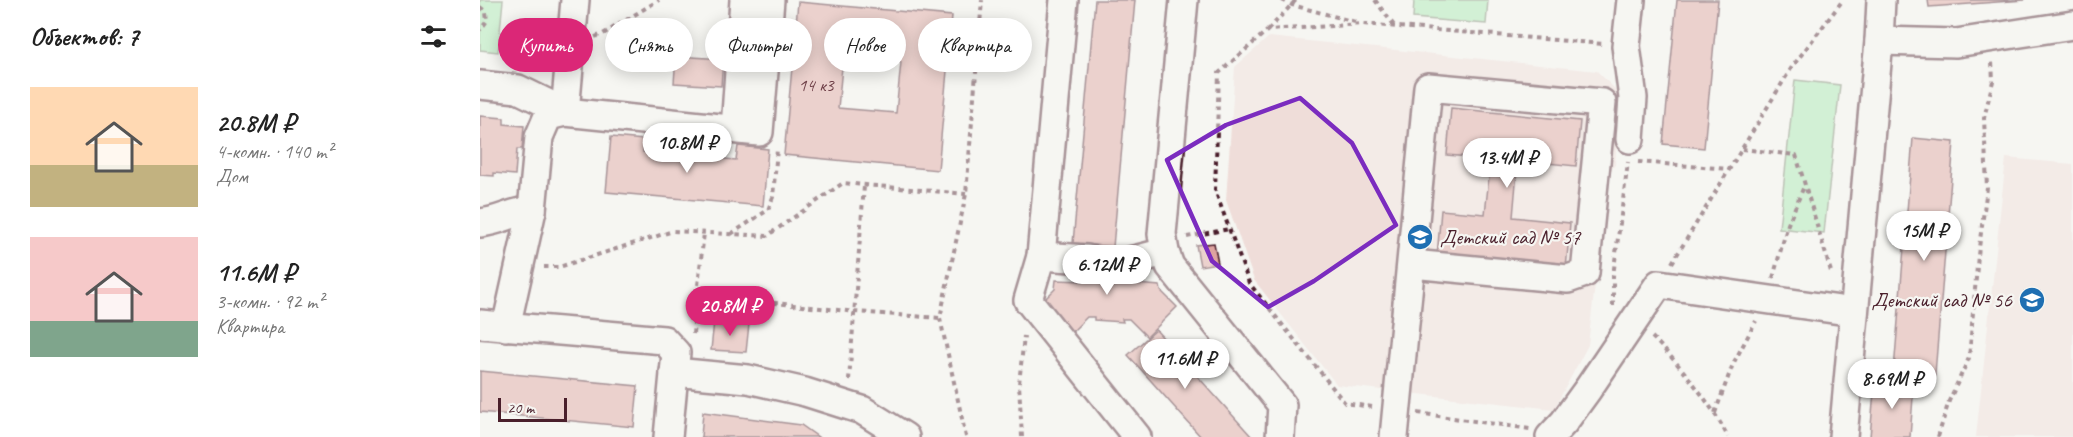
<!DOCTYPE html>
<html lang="ru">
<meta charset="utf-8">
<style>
body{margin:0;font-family:Caveat,sans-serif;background:#f6f6f6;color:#222;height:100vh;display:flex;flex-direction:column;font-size:22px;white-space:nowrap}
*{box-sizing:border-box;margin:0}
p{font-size:20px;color:#767676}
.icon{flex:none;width:33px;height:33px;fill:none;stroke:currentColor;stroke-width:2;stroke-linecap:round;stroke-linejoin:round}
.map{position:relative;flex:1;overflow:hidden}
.panel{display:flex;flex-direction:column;background:#fff;width:480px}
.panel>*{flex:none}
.banner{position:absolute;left:18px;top:18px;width:570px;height:54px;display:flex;gap:12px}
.scale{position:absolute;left:18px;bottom:15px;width:69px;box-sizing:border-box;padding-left:6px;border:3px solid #4a1f2b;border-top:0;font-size:16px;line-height:21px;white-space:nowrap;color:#4a1f2b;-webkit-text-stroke:4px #f6f6f2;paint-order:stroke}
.price{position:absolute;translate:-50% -51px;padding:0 14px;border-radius:21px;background:#fff;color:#222;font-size:20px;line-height:39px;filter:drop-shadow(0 2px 3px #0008)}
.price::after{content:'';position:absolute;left:50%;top:36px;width:18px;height:14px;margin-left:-9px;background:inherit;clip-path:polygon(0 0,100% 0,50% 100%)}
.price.current{background:#db2777;color:#fff}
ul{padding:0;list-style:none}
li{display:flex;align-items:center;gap:18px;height:150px;padding:0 30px}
li span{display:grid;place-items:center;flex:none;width:168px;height:120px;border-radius:0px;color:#555}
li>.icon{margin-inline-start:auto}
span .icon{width:72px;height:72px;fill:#fffc;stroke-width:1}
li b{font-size:26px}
h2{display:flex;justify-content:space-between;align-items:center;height:72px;padding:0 30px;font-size:26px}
.pill{padding:0 21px;border-radius:27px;background:#fff;box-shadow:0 3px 15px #0003;font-size:21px;line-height:54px}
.pill.current{background:#db2777;color:#fff}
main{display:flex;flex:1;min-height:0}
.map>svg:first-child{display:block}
.built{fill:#efddd9}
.green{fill:#a7e8b1;stroke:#78846e;stroke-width:1.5}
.building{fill:#dea4a0;stroke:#4a1f2b;stroke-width:1.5;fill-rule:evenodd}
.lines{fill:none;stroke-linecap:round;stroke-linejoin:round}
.minor-tunnel{stroke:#d4cbca;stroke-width:27;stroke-dasharray:27 14;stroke-linecap:butt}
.minor-casing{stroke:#4a1f2b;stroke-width:32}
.path{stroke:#4a1f2b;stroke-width:4;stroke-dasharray:4.5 4.5;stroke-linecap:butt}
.minor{stroke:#f6f6f2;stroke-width:27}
.marked{fill:none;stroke:#7b2cbf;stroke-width:4.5;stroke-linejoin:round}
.labels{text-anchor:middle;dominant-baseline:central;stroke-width:4.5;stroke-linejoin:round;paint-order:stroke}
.number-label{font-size:18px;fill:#6f4048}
.poi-label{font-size:21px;fill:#4a1f2b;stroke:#f6f6f2;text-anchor:start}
</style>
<main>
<section class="panel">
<h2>Объектов: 7<svg class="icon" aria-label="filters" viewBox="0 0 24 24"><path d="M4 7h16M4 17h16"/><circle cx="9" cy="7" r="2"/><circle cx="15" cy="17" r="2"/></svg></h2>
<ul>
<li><span style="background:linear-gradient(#ffd9b3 65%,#c2b280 0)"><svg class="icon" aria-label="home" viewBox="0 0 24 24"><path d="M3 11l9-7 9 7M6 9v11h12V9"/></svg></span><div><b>20.8M ₽</b><p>4-комн. · 140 m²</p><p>Дом</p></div></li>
<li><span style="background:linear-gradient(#f6c9c9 70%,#7fa58c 0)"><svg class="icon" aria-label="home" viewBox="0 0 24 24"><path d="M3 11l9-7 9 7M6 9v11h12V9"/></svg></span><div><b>11.6M ₽</b><p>3-комн. · 92 m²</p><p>Квартира</p></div></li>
</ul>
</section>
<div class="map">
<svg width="1593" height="437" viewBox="0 0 1593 437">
<rect width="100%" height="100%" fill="#f6f6f2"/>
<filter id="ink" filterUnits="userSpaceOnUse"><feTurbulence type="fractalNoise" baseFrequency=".0167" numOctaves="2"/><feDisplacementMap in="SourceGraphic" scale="12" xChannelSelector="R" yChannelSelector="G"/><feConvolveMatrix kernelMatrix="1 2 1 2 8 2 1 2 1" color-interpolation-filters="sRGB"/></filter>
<g filter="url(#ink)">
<g class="built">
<path d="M789 37 1117 71 1141 95 1135 165 1128 173 1108 345 1074 409 857 385 774 280 746 200 755 67Z"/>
<path d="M1526 158 1593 164V437H1496Z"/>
</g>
<g class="green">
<path d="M0 0H23L18 52 0 50Z"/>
<path d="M934 0H1008L1006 24 933 18Z"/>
<path d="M1315 80 1360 85 1344 233 1299 228Z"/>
</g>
<g class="building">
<path d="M615 0H655L633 247 593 243Z"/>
<path d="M1197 0H1238L1224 148 1183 144Z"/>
<path d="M1448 0H1545L1449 7Z"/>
<path d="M318 2 472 16 458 170 304 155ZM363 57 421 62 416 113 358 108Z"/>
<path d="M196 56 243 59 241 86 194 83Z"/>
<path d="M971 108 1100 121 1096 166 1038 160 1033 217 1090 223 1086 269 957 256 961 210 1005 214 1011 159 967 155Z"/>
<path d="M0 116 24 118V124L44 126 42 149H37L35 175 14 173V176L0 175Z"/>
<path d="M131 137 164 140 163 152 256 160 258 146 288 149 283 206 126 192Z"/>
<path d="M1433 138 1474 142 1454 386 1413 382Z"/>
<path d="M734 243 738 263 720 266 716 245Z"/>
<path d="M609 245 648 248 644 283 680 286 681 291 697 307 667 337 649 319H642L643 322 614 320V317H607L588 336 559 305 575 289 576 280 604 281Z"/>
<path d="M234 321 269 324 266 352 231 350Z"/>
<path d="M676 330 772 437H721L648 355Z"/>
<path d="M0 371 158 386 154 427 0 412Z"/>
<path d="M1395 381 1434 384 1430 437H1390Z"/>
<path d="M223 412 321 425 338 437H221Z"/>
</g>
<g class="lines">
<path class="minor-tunnel" d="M607 259 646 262"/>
<g class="minor-casing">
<g id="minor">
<path d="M584 0 561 256 548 300 657 437"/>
<path d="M704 0 682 234 685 252 690 266 802 405 800 437"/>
<path d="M1399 41 1476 43 1593 25"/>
<path d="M0 85 38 89 85 112 279 132 290 0"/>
<path d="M255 129 264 0"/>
<path d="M1150 139 1153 98 1146 46 1151 0"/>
<path d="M0 223C21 221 31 212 52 210"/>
<path d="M561 256 607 259"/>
<path d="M646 262 685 252"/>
<path d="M0 324 184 340 196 353 188 437"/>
<path d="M26 327 52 210 59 137 68 116 85 112 95 0"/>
<path d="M194 372 268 379 325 392 382 410 425 437"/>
<path d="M914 437 948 87 1122 103 1105 273 1088 279 932 264"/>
<path d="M1070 437 1084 422 1108 389 1179 284 1374 312"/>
<path d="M1363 437 1399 41 1401 0"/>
</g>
</g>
<g class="path">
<path d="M802 0 812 5 879 23"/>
<path d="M895 0 915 27"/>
<path d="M0 7 6 12 7 21 0 30"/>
<path d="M788 30 816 0"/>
<path d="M115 37 123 34 179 0"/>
<path d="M1262 149 1316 155 1352 275"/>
<path d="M1158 162 1249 169"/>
<path d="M251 234 288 210 293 197 297 149"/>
<path d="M707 237 749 229"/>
<path d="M1192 263 1312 67 1363 0"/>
<path d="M64 267H79L193 231 287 236 363 183 486 194"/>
<path d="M1293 278 1308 224 1325 184"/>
<path d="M217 294 224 233"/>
<path d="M1133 306V276L1148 162"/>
<path d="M213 334 217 294 375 312 460 318"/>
<path d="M1172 337C1201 366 1229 400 1248 437"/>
<path d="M369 380 384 186"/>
<path d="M892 407 865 403 769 283 735 190 739 73 788 30 883 24 1124 44"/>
<path d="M938 413 1050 429"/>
<path d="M1235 413 1253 364 1276 321"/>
<path d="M486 437 460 318 486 194 502 0"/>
<path d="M542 437 539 384 544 336"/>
<path d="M1458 437 1469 401 1489 358 1498 255 1507 188 1504 118 1513 81 1512 62"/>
</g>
<use href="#minor" class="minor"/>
</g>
</g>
<path d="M0 0H1593V437H0ZM820 98 872 143 916 225 834 281 788 307 732 261 687 160 746 125Z" fill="#f6f6f2" fill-opacity=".55" fill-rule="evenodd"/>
<path class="marked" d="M820 98 872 143 916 225 834 281 788 307 732 261 687 160 746 125Z"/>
<defs>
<g id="school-disc" transform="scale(1.35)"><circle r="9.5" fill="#1f6fb2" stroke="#f6f6f2"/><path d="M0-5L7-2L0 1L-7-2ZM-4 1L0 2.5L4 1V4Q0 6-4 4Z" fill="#fff"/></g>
</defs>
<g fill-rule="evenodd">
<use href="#school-disc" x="940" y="237"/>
<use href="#school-disc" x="1552" y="300"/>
</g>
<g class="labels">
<g class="number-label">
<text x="336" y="85">14 к3</text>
</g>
<g class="poi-label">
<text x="960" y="237">Детский сад № 57</text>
<text x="1532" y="300" text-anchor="end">Детский сад № 56</text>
</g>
</g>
</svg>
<div class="scale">20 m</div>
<b class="price" style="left:207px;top:174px">10.8M ₽</b>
<b class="price" style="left:1027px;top:189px">13.4M ₽</b>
<b class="price" style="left:1444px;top:262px">15M ₽</b>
<b class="price" style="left:627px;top:296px">6.12M ₽</b>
<b class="price current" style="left:250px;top:337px">20.8M ₽</b>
<b class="price" style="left:705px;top:390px">11.6M ₽</b>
<b class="price" style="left:1412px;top:410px">8.69M ₽</b>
<div class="banner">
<a class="pill current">Купить</a>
<a class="pill">Снять</a>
<a class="pill">Фильтры</a>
<a class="pill">Новое</a>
<a class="pill">Квартира</a>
</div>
</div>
</main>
